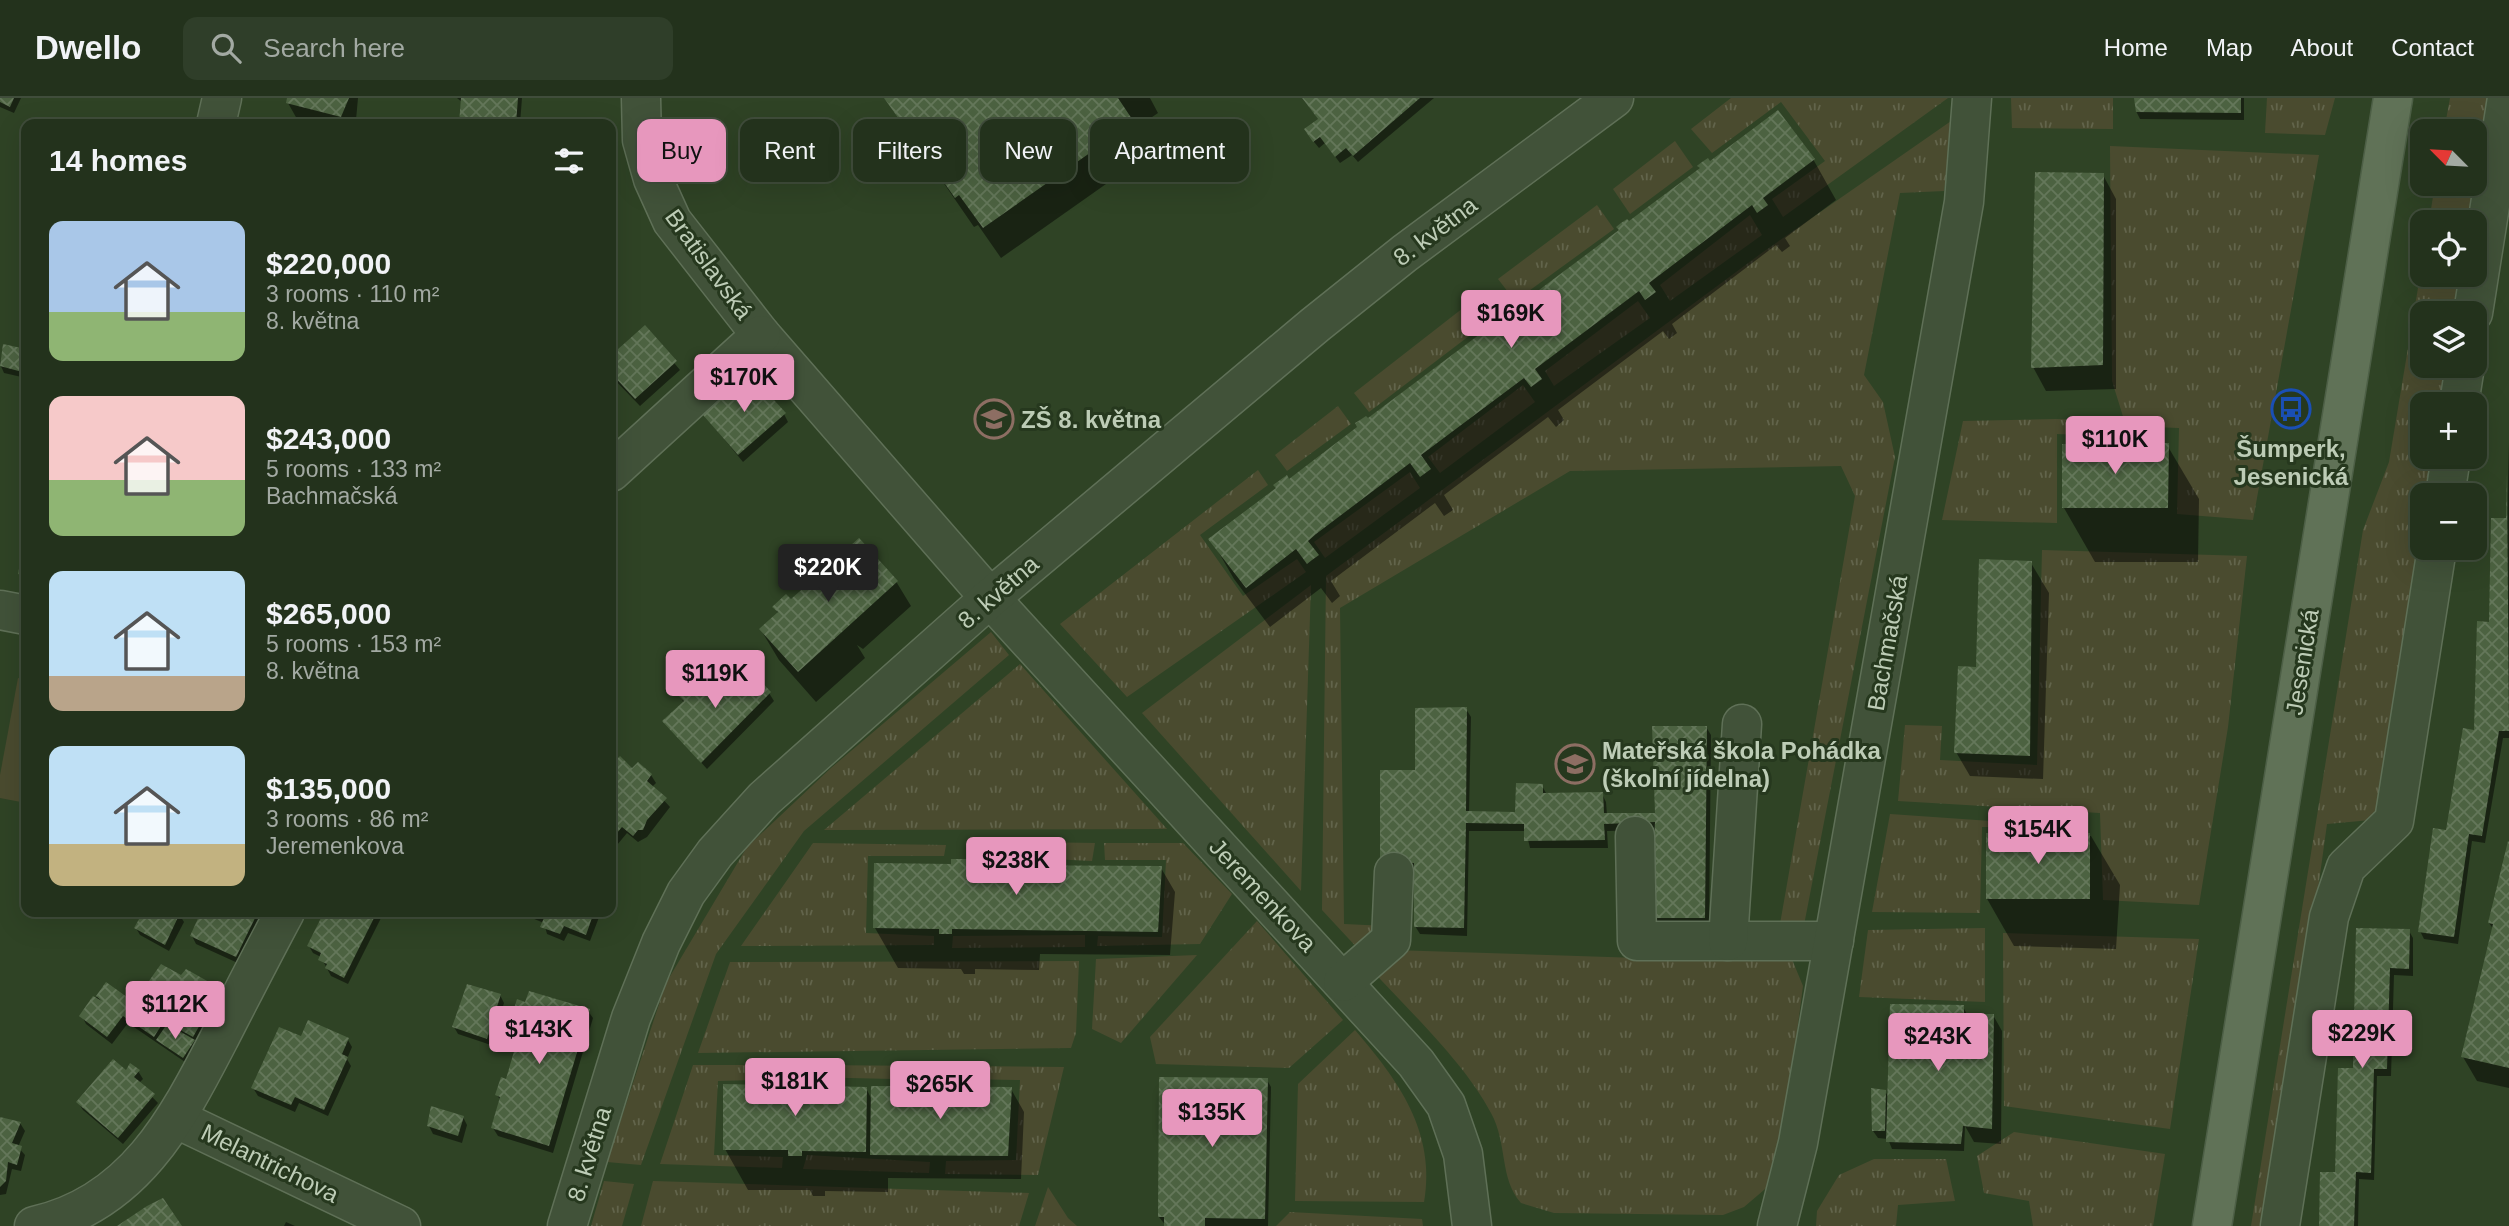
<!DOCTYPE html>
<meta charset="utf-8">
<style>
body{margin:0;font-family:Arial,sans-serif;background:#2f3e29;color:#f1f3f6;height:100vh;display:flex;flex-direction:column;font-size:26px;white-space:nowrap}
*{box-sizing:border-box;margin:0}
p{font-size:23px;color:#a3aaa3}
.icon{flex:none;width:38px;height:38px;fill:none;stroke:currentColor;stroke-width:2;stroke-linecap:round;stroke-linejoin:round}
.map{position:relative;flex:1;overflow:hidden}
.panel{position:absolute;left:21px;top:21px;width:595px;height:798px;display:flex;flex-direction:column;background:#23321c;border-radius:14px;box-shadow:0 7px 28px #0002,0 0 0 2px #404d3b}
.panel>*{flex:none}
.banner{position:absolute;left:637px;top:21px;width:665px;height:63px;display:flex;gap:14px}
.needle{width:46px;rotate:294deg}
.tools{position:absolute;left:2410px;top:21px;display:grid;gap:14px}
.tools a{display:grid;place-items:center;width:77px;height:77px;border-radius:14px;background:#23321c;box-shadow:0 7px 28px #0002,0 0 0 2px #404d3b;font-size:35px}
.price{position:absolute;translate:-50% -60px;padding:0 16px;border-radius:7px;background:#e797bd;color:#111;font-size:23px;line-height:46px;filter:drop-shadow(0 2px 4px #0008)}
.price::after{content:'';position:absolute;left:50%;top:42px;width:21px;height:16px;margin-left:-10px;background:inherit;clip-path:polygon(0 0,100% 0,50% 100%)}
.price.active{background:#222;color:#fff}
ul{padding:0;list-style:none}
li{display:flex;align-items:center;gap:21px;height:175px;padding:0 28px}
li span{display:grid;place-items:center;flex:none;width:196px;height:140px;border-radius:14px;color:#555}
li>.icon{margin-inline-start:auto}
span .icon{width:84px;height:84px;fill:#fffc;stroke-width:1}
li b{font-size:30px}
h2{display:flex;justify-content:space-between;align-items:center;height:84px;padding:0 28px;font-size:30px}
.tag{padding:0 24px;border-radius:14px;background:#23321c;box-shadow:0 7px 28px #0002,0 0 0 2px #404d3b;font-size:24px;line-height:63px}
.tag.active{background:#e797bd;color:#111}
header{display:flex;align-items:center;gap:42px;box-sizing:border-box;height:98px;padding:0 35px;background:#23321c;border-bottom:2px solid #404d3b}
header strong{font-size:33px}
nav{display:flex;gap:38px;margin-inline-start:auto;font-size:24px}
.search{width:490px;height:63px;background:#2f3e29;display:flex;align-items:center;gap:18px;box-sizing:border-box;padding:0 24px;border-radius:14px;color:#a3aaa3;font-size:26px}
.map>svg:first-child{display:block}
.grass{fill:url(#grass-tufts)}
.park{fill:#4a4b2f}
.shadow{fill:#0007}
.building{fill:url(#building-cross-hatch)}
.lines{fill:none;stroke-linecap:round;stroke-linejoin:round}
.minor-casing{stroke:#5f7057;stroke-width:41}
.major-casing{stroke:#4d5f46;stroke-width:41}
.minor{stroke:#415239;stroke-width:38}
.major{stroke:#607257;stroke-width:38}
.labels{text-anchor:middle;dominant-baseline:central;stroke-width:6;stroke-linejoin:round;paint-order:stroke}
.street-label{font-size:24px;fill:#bdccb6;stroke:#26381e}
.poi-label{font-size:24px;font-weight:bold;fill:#bdccb6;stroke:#26381e;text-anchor:start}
</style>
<header>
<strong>Dwello</strong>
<div class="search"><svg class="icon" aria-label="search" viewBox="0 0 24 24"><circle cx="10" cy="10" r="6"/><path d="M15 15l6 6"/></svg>Search here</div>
<nav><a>Home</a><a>Map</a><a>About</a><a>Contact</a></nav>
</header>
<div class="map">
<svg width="2509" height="1128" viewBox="0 0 2509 1128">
<defs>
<pattern id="grass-tufts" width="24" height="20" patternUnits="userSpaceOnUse" patternTransform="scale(1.75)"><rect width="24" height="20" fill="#4a4b2f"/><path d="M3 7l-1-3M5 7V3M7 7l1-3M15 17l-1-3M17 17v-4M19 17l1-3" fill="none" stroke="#62644b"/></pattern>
<pattern id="building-cross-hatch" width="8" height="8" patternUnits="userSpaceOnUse" patternTransform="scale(1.75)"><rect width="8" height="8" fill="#4c6241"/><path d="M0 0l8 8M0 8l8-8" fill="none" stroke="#64775a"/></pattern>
</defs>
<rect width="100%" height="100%" fill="#2f4325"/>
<g class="grass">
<path d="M1731 0H1948L1783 119 1772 101 1825 63 1781 4 1712 55 1691 31Z"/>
<path d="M2011 0H2113V31L2012 30Z"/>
<path d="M2267 0H2335L2325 37 2265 35Z"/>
<path d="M2450 0H2497L2474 124H2429L2435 86H2474V33H2444Z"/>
<path d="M1954 21 1944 93 1900 95 1864 277 1883 304 1895 359 1804 827 1780 826 1855 398 1841 368 1570 373 1340 510 1344 826 1386 828 1361 854 1322 812 1326 478 1763 154Z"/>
<path d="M1675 43 1693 69 1630 116 1613 91Z"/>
<path d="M2110 48 2319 57 2253 422 2177 416 2179 330 2126 328 2112 283Z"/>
<path d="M1597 107 1614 131 1515 203 1498 181Z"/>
<path d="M1750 117 1762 137 1670 203 1660 187Z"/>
<path d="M2422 166V177H2468L2462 215H2422V268H2454L2448 306H2422V359H2439L2433 397H2422V450L2382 721 2327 726 2311 842 2265 1128H2251L2363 432 2389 364Z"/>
<path d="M1481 196 1498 216 1369 314 1354 295Z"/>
<path d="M1638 203 1650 220 1554 288 1545 273Z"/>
<path d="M1523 287 1535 304 1440 375 1428 359Z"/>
<path d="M1338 308 1351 326 1287 373 1275 357Z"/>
<path d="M2057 321 2101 323 2102 338 2057 336V425L1942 422 1963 323Z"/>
<path d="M1258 372 1268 387 1200 437 1243 498 1297 461 1306 474 1127 599 1060 526Z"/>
<path d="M1410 374 1420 390 1325 460 1314 444Z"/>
<path d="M2042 452 2247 458 2228 629 2199 807 2103 802 2100 715 1898 703 1905 627 1942 628 1940 662 2037 667Z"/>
<path d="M1311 487 1301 793 1142 615Z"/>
<path d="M991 534 1009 557 804 733 716 856 641 1067 607 1064 666 885 747 749 831 670Z"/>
<path d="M1020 566 1167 731 824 732Z"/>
<path d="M1890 716 2005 724 2006 729H1982L1980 815 1872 814Z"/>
<path d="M967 743 1095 745 1092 763 967 757Z"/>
<path d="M813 745 946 747 944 758H868L866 835 934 838V847L741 848Z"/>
<path d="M1104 745H1183L1232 796 1200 846 1097 848 1098 838 1162 839 1166 762H1105Z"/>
<path d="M1257 823 1343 922 1289 970 1156 966 1150 939Z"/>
<path d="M1985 830V904L1859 899 1868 832Z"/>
<path d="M2003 835 2199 841 2170 1031 2004 1008Z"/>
<path d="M1085 837V849L952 850 953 838Z"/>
<path d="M1392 852 1638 860 1791 859 1803 888 1778 1080 1744 1109 1723 1117 1554 1115 1521 1105C1499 1080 1508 1046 1491 1015 1465 965 1409 913 1370 870Z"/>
<path d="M1197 857 1121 945 1092 931 1096 861Z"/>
<path d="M1079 863 1076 935 1071 950 698 955 730 864Z"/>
<path d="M1355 932C1398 982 1436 1034 1424 1104L1295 1103 1298 986Z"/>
<path d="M693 967H790L788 981 718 983 714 1057 783 1059 782 1070 660 1066Z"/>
<path d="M806 967 939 968 938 982 806 979Z"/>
<path d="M958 968 1064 969 1038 1077 945 1076 946 1063 1016 1062 1020 982 958 981Z"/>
<path d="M2014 1034 2165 1056 2153 1128H2033L2029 1103 1984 1095 1977 1058Z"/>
<path d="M807 1057 930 1064 929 1075 803 1071Z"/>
<path d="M1874 1061H1946L1955 1103 1898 1107 1896 1128H1816L1817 1113 1839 1077Z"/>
<path d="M604 1083 634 1086 622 1128H591Z"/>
<path d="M653 1083 1029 1095 1019 1128H641Z"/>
<path d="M1048 1089 1068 1120 1077 1128H1035Z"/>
<path d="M1290 1114 1422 1121 1423 1128H1212H1276Z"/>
</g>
<path class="park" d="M18 580 26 582V705L0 700V677Z"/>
<g class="shadow">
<path d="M0 0H21L14 15 0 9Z"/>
<path d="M289 0H358L356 22 355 26H318L297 21 288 5Z"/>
<path d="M457 0H522L520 26H460L463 5Z"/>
<path d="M885 0H1150L1158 15 1136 30 1150 55 1001 160 978 127 974 129Z"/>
<path d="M1302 0H1434L1358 64 1352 57 1340 65 1325 45 1319 50 1310 39 1319 22Z"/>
<path d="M2136 0H2244V22L2140 21 2136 13Z"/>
<path d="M1813 61 1836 102 1785 140 1790 148 1782 154 1776 147 1672 226 1677 235 1669 241 1663 233 1558 312 1564 322 1556 329 1548 319 1444 397 1453 412 1444 418 1435 405 1331 483 1340 498 1332 505 1321 490 1270 529 1234 481 1211 441 1709 65Z"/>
<path d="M2103 77 2116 101V291L2046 293 2033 269Z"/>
<path d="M645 230 680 272 640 308 611 278V250L616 256Z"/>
<path d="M4 248 26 253V280L4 275 0 266Z"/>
<path d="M784 316 788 324 743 364 705 318Z"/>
<path d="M2509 345V640H2503L2485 745 2472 743 2458 846 2424 841 2420 833 2476 634 2507 422Z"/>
<path d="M2167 347 2199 401 2198 464H2095L2064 410Z"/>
<path d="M859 442 897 485 911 508 863 551 857 547 865 560 816 604 779 562 761 532 778 516 775 509 791 504Z"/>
<path d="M2031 465 2049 495 2043 681 1970 678 1956 654 1978 571Z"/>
<path d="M22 468 26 469V487L20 476Z"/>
<path d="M727 584 769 595 774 603 707 671 664 623 684 605 679 596Z"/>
<path d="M1466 611 1471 619 1469 715 1517 716 1542 688 1546 695 1602 696 1606 704 1607 717H1657L1706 629 1711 637 1709 827H1657L1644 795 1657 732 1607 733 1608 750H1530L1526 733H1469L1467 838 1420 836 1415 828 1416 773 1386 772 1416 674Z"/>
<path d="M611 665 651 677 656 685 652 689 670 709 647 739 638 744 627 735 617 747 611 742Z"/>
<path d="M1988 737 2091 738 2120 787 2116 851 2014 848 1986 799Z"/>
<path d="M2509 747V990L2477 983 2463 959 2494 832 2489 825Z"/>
<path d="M975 763 978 768 1161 770 1175 794 1170 857 1040 856 1039 872 975 871V876H964L961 871 898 870 875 830 952 768Z"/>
<path d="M145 814 179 816 184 824 169 853 140 837 136 830Z"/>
<path d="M203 814H267L240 866 196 846 192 838Z"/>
<path d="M326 814H378L381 820 348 886 331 878 321 859 313 855 309 848Z"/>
<path d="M524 814H601L590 843 568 835 564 843 547 836 544 825 527 818Z"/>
<path d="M2358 832 2409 833 2413 840V878L2394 877 2391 978H2377L2374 1082 2359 1081 2358 1128H2321L2337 1076 2354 972Z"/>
<path d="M182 880 208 886 211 896 220 906 188 966 128 925 112 946 86 926 82 918 106 887 134 906Z"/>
<path d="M500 897 504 905 491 947 458 936 454 929Z"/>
<path d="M1963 909 1968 918 1993 917 2002 933 2001 1046 1974 1044 1965 1028 1964 1053 1892 1051 1888 1041 1878 1040 1873 1033 1885 993 1889 1000Z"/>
<path d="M588 913 593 920 553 1055 498 1038 493 1030 501 1003 497 997 508 983 516 953 515 944 508 936Z"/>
<path d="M301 941 348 942 352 949 347 961 351 968 328 1018 299 1005 295 1014 258 998 253 990Z"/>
<path d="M138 973 143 981 139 985 158 1005 123 1046 83 1012 78 1004 126 974Z"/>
<path d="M1267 982 1271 989 1268 1128H1166L1159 1119Z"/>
<path d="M821 985 824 990H866L872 1002 1011 991 1024 1014 1021 1081 888 1080V1094L825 1093V1098H813L810 1092H748L725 1051Z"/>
<path d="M463 1019 467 1027 462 1045 433 1036 429 1028Z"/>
<path d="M0 1021 20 1025 25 1033 18 1049 25 1057 21 1073 12 1071 6 1096 0 1097Z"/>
<path d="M286 1124 295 1128H284Z"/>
</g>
<g class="building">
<path d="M0 0H14L10 9 0 4Z"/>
<path d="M287 0H349L341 19 286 5Z"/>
<path d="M461 0H518L516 26H459Z"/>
<path d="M884 0H1118L1134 24 983 130 959 97 955 100Z"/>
<path d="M1302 0H1420L1353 58 1346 50 1335 59 1320 39 1313 44 1304 31 1318 21Z"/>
<path d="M2134 0H2241V15L2136 14Z"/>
<path d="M1778 12 1815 61 1763 100 1768 107 1757 115 1752 107 1649 185 1656 194 1645 202 1639 193 1535 271 1542 281 1531 289 1524 280 1421 357 1431 371 1420 379 1410 365 1316 436 1308 443 1319 457 1312 462 1307 466 1296 451 1246 490 1208 441 1276 390 1273 387 1287 377 1289 381 1357 329 1355 325 1360 322 1366 318 1368 320 1504 218 1502 215 1513 207 1515 210 1619 132 1616 129 1621 125 1627 121 1629 123 1700 70 1697 68 1702 64 1708 60 1710 63Z"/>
<path d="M2035 74 2104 75 2103 267 2031 270Z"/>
<path d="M645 227 677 263 635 301 611 275V248L616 253Z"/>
<path d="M3 246 26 251V275L0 268Z"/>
<path d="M749 275 786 315 738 357 703 317Z"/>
<path d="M2169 345 2168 410H2062V346Z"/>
<path d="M2507 376 2509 633H2499L2482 738 2469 736 2454 839 2418 834 2433 730 2446 732 2463 630 2474 632 2477 523 2489 524 2491 420H2506Z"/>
<path d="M859 440 898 483 798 574 759 531 778 514 772 509 786 496 791 501 826 470 822 464 835 452 840 457Z"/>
<path d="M1979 461 2032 463 2030 658 1954 655 1958 568 1976 569Z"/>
<path d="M20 466 26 467V478L18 476Z"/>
<path d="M744 565 771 594 701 665 662 623 684 603 677 596 690 585 696 591 718 571 727 581Z"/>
<path d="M1467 609 1466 713 1515 714 1516 685 1543 686V695L1603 694 1604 715H1655L1652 628H1707L1705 820H1650L1655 724 1604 726 1605 742 1524 743V726L1466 725 1464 830 1414 829V765H1380V672H1415V610Z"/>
<path d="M620 658 632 670 638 664 652 676 647 683 667 700 647 722 643 732H638L633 738 622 729 611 742V663L613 665Z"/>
<rect x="1986" y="735" width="104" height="66"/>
<path d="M2508 743 2509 744V970L2461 959 2493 826 2488 825Z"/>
<path d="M951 761H976V767L1162 768 1158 834 952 831V836H939V831L873 830 874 765 951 766Z"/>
<path d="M143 814 180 815 165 847 134 830Z"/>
<path d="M201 814H258L236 859 190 838Z"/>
<path d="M324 814H377L344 880 325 870 327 866 318 862 321 855 307 848Z"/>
<path d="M529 814H594L586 837 564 828 560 836 540 829 544 820Z"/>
<path d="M2356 830 2410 831 2409 871 2390 870 2387 971H2374L2371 1075 2356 1074 2354 1128H2319L2320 1074H2335L2338 970H2353Z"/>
<path d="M161 866 181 877 186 871 209 884 205 891 217 897 193 939 164 923 154 939 123 918 107 939 79 918 93 898 102 903 96 898 106 884 134 904Z"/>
<path d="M467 886 501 896 487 941 452 929Z"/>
<path d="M529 893 590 911 549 1048 491 1030 500 999 495 997 501 979 506 981 515 950 512 949 515 939 506 936 517 901 525 904Z"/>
<path d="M1890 906 1964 907V916H1994L1992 1031 1963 1028 1961 1046 1886 1044Z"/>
<path d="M308 922 349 940 342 956 348 959 324 1012 295 999 291 1007 251 990 279 929 301 938Z"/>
<path d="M167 926 195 942 183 960 156 942Z"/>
<path d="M113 961 126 972 130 965 140 972 134 979 155 996 118 1040 76 1004Z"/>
<path d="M1159 979 1268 980 1265 1121 1205 1120V1128H1164V1119H1158Z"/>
<path d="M809 983H822V988L867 989 866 1054 802 1053V1058H788V1052H723V986L809 988Z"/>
<path d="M871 988 1012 989 1008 1058 870 1057Z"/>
<path d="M1871 990 1886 992 1885 1033H1872Z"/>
<path d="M431 1008 464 1018 458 1038 427 1028Z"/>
<path d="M0 1019 21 1024 12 1045 22 1048 17 1067 8 1064 6 1083 0 1089Z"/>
<path d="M163 1100 182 1128H117L147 1108Z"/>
</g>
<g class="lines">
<g class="minor-casing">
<g id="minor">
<path d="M641 0 642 42 653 81 672 123 761 237 990 500 1416 965 1446 1007 1463 1056 1472 1128"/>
<path d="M216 26 222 0"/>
<path d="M2473 215 2507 0"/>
<path d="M2459 306 2465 268"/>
<path d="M611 374 761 237"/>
<path d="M2445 397 2451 359"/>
<path d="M0 512 26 517"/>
<path d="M1635 738 1637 843H1834"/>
<path d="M1728 843 1742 626"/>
<path d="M1343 884 1391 842 1394 774"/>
<path d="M177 1021 401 1128"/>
<path d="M34 1128C135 1106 178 1020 221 937 242 896 263 855 285 814"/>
<path d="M567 1128 631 920 661 845 686 795 715 755 764 701 990 500 1315 227 1405 155 1614 0"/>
<path d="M1777 1128 1798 1045 1964 104 1972 0"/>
<path d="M2280 1128 2329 819 2346 769 2394 723 2437 450"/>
</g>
</g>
<g class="major-casing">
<path id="major" d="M2212 1128 2393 0"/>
</g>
<use href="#minor" class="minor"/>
<use href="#major" class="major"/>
</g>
<defs>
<g id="bus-ring" transform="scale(2.0125)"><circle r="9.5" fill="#26381e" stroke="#1a4fb4" stroke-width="1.5"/><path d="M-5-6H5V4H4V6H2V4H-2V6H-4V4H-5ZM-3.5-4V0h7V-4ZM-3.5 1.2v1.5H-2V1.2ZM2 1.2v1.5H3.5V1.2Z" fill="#1a4fb4"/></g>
<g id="school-ring" transform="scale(2.0125)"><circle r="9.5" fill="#26381e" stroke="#8d6e63" stroke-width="1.5"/><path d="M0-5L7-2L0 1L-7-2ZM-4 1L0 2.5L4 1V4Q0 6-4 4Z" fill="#8d6e63"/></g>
</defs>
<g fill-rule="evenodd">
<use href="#bus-ring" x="2291" y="311"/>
<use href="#school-ring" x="994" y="321"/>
<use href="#school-ring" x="1575" y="666"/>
</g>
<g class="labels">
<g class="street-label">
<text transform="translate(1435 133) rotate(-37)">8. května</text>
<text transform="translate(709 166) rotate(54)">Bratislavská</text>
<text transform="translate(998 494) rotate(-41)">8. května</text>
<text transform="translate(1887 545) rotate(-80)">Bachmačská</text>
<text transform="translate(2302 564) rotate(-81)">Jesenická</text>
<text transform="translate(1263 797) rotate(47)">Jeremenkova</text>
<text transform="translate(589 1056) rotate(-73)">8. května</text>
<text transform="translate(270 1065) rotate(26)">Melantrichova</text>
</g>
<g class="poi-label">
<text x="1021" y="321">ZŠ 8. května</text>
<text x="2291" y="350" text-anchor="middle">Šumperk,<tspan x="2291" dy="28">Jesenická</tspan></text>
<text x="1602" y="652">Mateřská škola Pohádka<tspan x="1602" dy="28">(školní jídelna)</tspan></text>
</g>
</g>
</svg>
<div class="tools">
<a><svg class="needle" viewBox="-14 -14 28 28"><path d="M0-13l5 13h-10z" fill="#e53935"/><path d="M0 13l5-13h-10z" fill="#a3aaa3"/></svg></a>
<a><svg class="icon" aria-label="locate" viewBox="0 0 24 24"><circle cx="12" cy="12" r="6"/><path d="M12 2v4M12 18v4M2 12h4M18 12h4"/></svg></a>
<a><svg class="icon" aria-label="layers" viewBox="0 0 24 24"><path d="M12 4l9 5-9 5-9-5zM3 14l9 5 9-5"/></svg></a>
<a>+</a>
<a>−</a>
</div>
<b class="price" style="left:1511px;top:252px">$169K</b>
<b class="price" style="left:744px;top:316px">$170K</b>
<b class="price" style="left:2115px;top:378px">$110K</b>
<b class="price active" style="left:828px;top:506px">$220K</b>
<b class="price" style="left:715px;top:612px">$119K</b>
<b class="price" style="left:2038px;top:768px">$154K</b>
<b class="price" style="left:1016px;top:799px">$238K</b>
<b class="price" style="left:175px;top:943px">$112K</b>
<b class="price" style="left:539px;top:968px">$143K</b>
<b class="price" style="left:2362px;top:972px">$229K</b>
<b class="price" style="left:1938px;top:975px">$243K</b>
<b class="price" style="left:795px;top:1020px">$181K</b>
<b class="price" style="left:940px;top:1023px">$265K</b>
<b class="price" style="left:1212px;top:1051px">$135K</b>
<div class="banner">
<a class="tag active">Buy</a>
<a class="tag">Rent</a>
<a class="tag">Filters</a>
<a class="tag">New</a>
<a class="tag">Apartment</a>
</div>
<section class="panel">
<h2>14 homes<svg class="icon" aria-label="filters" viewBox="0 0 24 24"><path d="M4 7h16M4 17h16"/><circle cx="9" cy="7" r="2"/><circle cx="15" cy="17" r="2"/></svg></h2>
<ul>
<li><span style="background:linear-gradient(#a9c7e8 65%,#8fb573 0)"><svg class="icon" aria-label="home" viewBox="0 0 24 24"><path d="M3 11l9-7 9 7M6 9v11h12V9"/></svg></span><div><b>$220,000</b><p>3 rooms · 110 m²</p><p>8. května</p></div></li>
<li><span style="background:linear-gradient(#f6c9c9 60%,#8fb573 0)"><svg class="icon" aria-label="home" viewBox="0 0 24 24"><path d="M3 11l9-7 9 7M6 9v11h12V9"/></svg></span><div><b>$243,000</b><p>5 rooms · 133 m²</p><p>Bachmačská</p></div></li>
<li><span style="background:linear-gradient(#bfe0f5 75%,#b9a48a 0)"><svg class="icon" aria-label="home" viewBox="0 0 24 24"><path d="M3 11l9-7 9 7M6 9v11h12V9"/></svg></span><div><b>$265,000</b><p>5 rooms · 153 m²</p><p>8. května</p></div></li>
<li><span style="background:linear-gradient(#bfe0f5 70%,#c2b280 0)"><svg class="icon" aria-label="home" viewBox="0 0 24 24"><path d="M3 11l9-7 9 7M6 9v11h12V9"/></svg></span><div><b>$135,000</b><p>3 rooms · 86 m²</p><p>Jeremenkova</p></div></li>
</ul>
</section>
</div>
